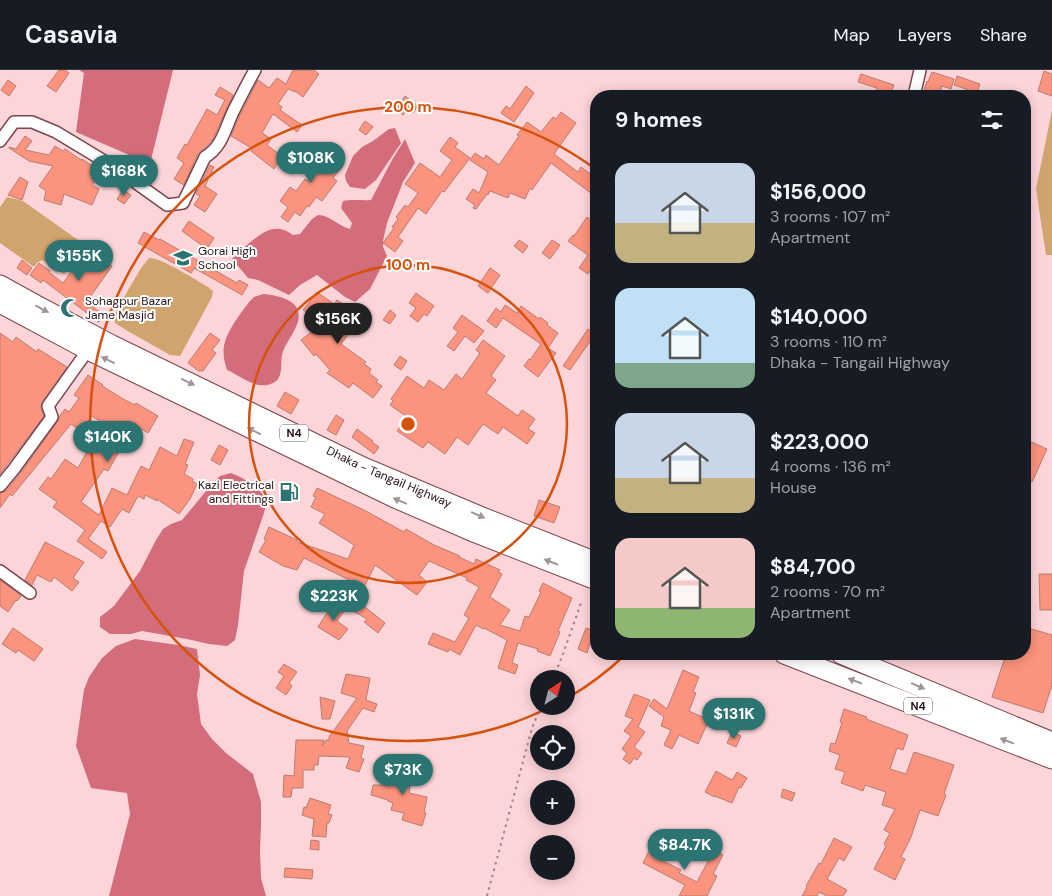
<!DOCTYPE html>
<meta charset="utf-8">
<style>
body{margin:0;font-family:"DM Sans",sans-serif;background:#242831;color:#f1f3f6;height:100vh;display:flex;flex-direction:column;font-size:19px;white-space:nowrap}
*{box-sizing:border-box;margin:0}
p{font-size:16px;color:#9ea1a6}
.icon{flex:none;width:28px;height:28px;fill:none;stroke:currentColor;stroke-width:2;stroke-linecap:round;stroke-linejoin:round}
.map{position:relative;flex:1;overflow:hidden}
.panel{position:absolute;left:590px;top:20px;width:441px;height:570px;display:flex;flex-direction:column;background:#171b24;border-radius:20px;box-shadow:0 2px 12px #0003}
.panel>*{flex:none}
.needle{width:32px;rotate:36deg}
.fabs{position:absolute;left:530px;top:600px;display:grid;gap:10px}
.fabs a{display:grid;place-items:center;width:45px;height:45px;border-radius:50%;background:#171b24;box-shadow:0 2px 12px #0003;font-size:25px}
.price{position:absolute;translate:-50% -42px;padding:0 11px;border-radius:18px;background:#2b7472;color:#fff;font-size:16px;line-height:32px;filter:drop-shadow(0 1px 2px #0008)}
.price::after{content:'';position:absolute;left:50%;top:30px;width:15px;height:11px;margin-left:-8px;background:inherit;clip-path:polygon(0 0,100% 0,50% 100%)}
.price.current{background:#222;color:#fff}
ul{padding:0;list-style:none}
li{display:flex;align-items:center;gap:15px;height:125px;padding:0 25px}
li span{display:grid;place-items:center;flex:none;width:140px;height:100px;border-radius:15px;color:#555}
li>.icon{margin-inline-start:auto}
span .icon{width:60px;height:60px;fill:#fffc;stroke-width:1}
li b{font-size:21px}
h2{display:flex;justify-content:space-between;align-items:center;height:60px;padding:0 25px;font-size:21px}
header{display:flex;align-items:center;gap:30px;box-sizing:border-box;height:70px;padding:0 25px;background:#171b24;border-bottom:1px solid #363941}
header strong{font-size:24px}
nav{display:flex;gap:28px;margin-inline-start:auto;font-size:18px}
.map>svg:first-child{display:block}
.green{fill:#d0a46e}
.water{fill:#d36c7b}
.building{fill:#fb937e;stroke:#b87d71}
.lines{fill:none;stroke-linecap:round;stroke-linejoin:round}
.minor-casing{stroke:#7c444c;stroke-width:14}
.trunk-casing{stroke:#7c444c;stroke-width:21}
.path{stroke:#a48387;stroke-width:2;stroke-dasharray:2.5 4;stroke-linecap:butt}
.minor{stroke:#fff;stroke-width:11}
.trunk{stroke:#fff;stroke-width:19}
.oneway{fill:#9f9496}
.ring{fill:none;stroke:#d5520d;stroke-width:2.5}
.labels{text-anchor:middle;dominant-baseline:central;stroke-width:4;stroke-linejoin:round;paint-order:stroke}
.shield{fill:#fff;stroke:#69595b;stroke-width:1}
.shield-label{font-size:11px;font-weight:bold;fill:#291215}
.poi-label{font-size:12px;fill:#291215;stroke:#fff;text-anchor:start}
.street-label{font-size:12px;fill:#291215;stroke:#fff}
.centre{fill:#d5520d;stroke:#fff;stroke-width:2.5}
.ring-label{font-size:15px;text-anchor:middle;font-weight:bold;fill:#d5520d;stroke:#fff;stroke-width:4;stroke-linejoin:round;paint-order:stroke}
</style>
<header>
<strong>Casavia</strong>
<nav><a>Map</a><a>Layers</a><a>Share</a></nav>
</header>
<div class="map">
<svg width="1052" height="826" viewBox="0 0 1052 826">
<rect width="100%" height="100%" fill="#fdd4d8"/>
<g class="green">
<path d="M1052 40V185H1046L1036 119Z"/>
<path d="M7 127 23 131 85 175 64 204 42 190 37 193 34 197 0 173V137Z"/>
<path d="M149 188C160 187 196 210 208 217L213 221 212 227 180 286 170 285 126 260 115 253 114 247 120 234 141 198Z"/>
</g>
<g class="water">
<path d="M79 0H173L150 94 76 62 84 3Z"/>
<path d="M395 58 401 73 376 110 365 119 350 117 346 111 345 105 353 86 362 77 373 71 389 59Z"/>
<path d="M405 69 415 93 403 112 387 153 383 171V177L387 186 370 219 355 232 345 227 317 205 300 215 289 225 258 210 248 208 232 189C240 181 263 159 274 159 282 158 287 161 293 165L300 164 312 149 318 145C330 145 338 156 350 159L352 153 341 138 343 131C352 129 362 131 371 130L392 90Z"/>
<path d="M263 224C286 226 309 234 294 261 290 269 284 276 282 285 280 294 284 308 273 313 257 321 241 306 227 300 224 291 222 281 225 272 228 260 242 241 250 231L254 227Z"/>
<path d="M231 403C246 409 259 417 267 431L264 443 244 501 238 555 235 570 227 576 209 574 187 569 142 561 131 564H110L100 557V547L114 536 140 501 156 470 163 459 171 454 182 450 212 414 220 406Z"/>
<path d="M135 569 178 575 197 579 200 605 197 624 201 654 212 669 226 683 253 704 261 732V755L260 780 261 808 266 826H109L130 744 127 723 91 718 76 676 84 620 89 607 102 588 116 576Z"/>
</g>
<g class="building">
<path d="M59 0H65L69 3 56 22 47 16Z"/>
<path d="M293 0H314L319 4 303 27 295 21V22L288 19 278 34 282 37 280 40 302 55 297 62 273 44 262 63 271 69 267 75 283 87 274 99 251 81 253 79 231 66 240 45 258 10 269 18 277 8 286 14Z"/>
<path d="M1044 1 1052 4V26L1038 21Z"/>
<path d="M932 2 954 9 951 19 942 16 939 26H922L927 11 928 12Z"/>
<path d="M861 4 894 15 890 25 876 20 877 18 858 12Z"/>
<path d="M957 6 980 14 977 23 954 15Z"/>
<path d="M8 10 16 16 9 26 1 20Z"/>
<path d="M526 16 534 23 514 52 501 43 506 36 510 39Z"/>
<path d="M220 17 233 25 213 69 206 77 198 83 184 115 174 109 184 93 177 88 185 74 187 75 207 39 217 45 225 30 215 25Z"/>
<path d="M405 26 418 36 413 43 408 39 403 45 396 39Z"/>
<path d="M561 42 576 53 554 84 578 102 581 97 596 108V127L551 93 532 120 530 118 525 129 510 123 508 128 490 121 488 125 487 124 476 139 473 138 475 135 466 129 473 119 479 123 488 102 470 90 475 83 484 89 486 85 499 95 519 66 517 65 527 52 541 62 553 47 556 49Z"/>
<path d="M365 51 373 57 366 65 359 60Z"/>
<path d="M25 66 32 71 25 80 49 85 55 76 63 81 65 79 81 90 82 89 91 95 92 94 103 101 92 115 99 119 92 135 64 124 61 135 44 130 46 121 39 116 53 96 29 91 9 78V77L16 79Z"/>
<path d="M450 67 458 73 455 77 470 88 444 122 442 121 426 144 418 138 398 167 403 171 395 182 383 173 394 158 392 157 398 149 396 147 405 135 408 137 418 123 405 114 420 93 440 107 452 90 440 81Z"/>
<path d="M300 75 317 87 320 82 342 97 333 108 337 111 322 131 316 127 309 137 307 136 300 146 295 142 288 152 281 147 288 137 280 131 290 117 296 121 305 109 308 111 318 98 295 82Z"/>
<path d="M210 95 214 97 205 116 217 124 205 142 194 135 200 126 196 124Z"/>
<path d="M20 107 28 112 22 130 8 125Z"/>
<path d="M123 120 131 125 124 134 117 129Z"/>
<path d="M587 147 596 154V193L588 204 579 198 588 185 568 171 573 165 574 166Z"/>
<path d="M189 151 214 168 207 179 182 161Z"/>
<path d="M144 162 159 170 160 169 237 213 239 210 248 215 242 225 194 198 191 203 138 173Z"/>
<path d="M519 170 528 176 523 183 514 176Z"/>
<path d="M552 170 560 175 550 189 542 183Z"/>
<path d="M88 179 112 196 88 230 96 235 94 238 104 245 99 252 43 210 41 213 30 205 39 193 50 201 49 202 63 213Z"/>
<path d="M22 190 32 198 27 205 17 198Z"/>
<path d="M490 198 500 205 488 223 478 216Z"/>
<path d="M317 222 334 234 337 230 346 236 344 239 357 247 349 258 352 260 341 274 366 292 364 294 371 299 369 303 378 310 376 312 382 316 373 328 353 313 349 318 327 303 330 300 316 284 314 286 301 270 314 260 320 251 303 240Z"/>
<path d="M416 223 434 236 427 246 424 244 418 252 410 246 416 238 409 233Z"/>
<path d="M505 235 517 243 521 236 539 249 540 247 548 253 547 255 558 263 548 278 556 283 538 307 524 296 529 289 530 290 541 274 503 248 496 258 487 251 496 238 501 242Z"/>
<path d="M390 240 396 245 390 254 383 250Z"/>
<path d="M462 245 484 261 474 273 465 266 454 281 447 276 458 262 453 258Z"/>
<path d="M588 259 595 264 570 300 563 296Z"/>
<path d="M0 263 13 272 16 267 37 282 38 279 67 297 42 332 41 338 44 346 0 404Z"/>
<path d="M210 263 220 270 212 280 216 283 203 301H199L188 293Z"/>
<path d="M483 270 505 286 491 306 496 310 486 323 518 346 522 340 535 349 528 359 535 363 527 374 503 357 498 364 483 354 468 375 457 367 445 384 428 372 423 378 397 361 407 347 390 335 393 331 391 329 407 306 424 318 429 310 444 320 456 304 462 309 480 283 476 280Z"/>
<path d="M400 286 407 291 401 300 394 295Z"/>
<path d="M88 305 103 315 102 316 125 330 135 335 136 333 158 346 148 363 132 353 121 372 124 373 108 401 104 399 81 432 99 445 112 418 127 425 141 396 149 400 160 377 177 386 184 369 194 372 185 394 188 395 184 404 193 409 192 411 197 414 190 429 179 444 157 429V431L145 425 144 429 138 426 129 443 122 439 110 457 101 451 88 469 107 482 102 489 77 471 85 460 53 437 57 432 39 419 48 407 51 409 65 389 78 398 92 373 93 374 106 355 92 346 81 361 71 354 12 426 10 424 0 438V423L6 421 20 404 58 351 59 347 65 339 69 342 79 328 74 325Z"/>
<path d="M285 322 299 330 291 344 277 336Z"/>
<path d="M336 345 344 350 336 365 327 360Z"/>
<path d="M357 359 373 371 372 372 379 377 374 384 352 367Z"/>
<path d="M1025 369 1047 379 1032 412 1025 409Z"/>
<path d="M219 375 228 380 220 395 211 390Z"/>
<path d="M317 418 364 440 404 462 406 459 434 475 460 486 459 487 474 494 476 489 500 500 498 502 502 504 490 527 510 540 500 555 520 561 525 546 529 547 541 522 539 521 543 513 572 528 558 561 560 562 550 586 537 581 538 579 518 573 512 593 518 595 515 604 498 598 507 570 484 558 483 559 476 555 460 585 449 579 448 582 428 574 433 563 455 572 469 548 464 545 479 517 466 510 467 508 429 491 419 505 427 512 417 525 375 495 364 517 304 488 297 500 283 496 259 482 266 470 264 469 269 457 297 470V472L348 489 354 475 319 453 325 444 311 437 316 427 313 426Z"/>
<path d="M539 430 560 437 554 453 534 446Z"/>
<path d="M45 472 84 492 73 508 79 512 72 521 54 507 51 512 37 505 32 515 25 510Z"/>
<path d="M1039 504H1052V540H1040Z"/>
<path d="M0 510 21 526 17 531 16 530 8 542 0 536Z"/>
<path d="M347 527 365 537 385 553 378 563 364 552 367 549 343 535Z"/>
<path d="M333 533 345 540 337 551 348 559 339 570 318 557Z"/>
<path d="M1025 557 1052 565V615L1043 643 992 627 1006 584H1025Z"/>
<path d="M13 558 43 579 34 591 18 580 16 583 2 574Z"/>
<path d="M586 558 594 561 587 583 578 579Z"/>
<path d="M284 594 297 602 289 613 292 616 286 625 276 618 284 606 278 602Z"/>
<path d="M683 600 699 607 693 622 696 623 689 641 709 650 698 674 679 665 672 679 664 675 671 660 661 656 664 647 649 636 654 629 667 639Z"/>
<path d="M346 604 370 608 366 630 377 634 374 642 363 638 347 661 349 673 364 676 361 688 364 689 359 702 346 698 350 687 319 686 318 695H314V700H303V718H292L291 727H283L284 705 294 706 296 670H324L322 676 326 670H329V667L357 628 341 623Z"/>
<path d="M634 624 650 630 638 657 645 662 634 677 642 683 637 690 634 688 630 694 623 689 627 683 622 679 631 666 624 661 633 649 625 646Z"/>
<path d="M320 627 335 631 330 649H322Z"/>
<path d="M844 639 867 647 866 649 908 665 903 680 897 678 890 699 906 704 914 682 954 695 944 724 946 725 938 746 920 740 911 767 901 787 905 789 895 810 874 799 886 776 884 774 890 763 884 760 895 739 882 735 886 722 865 715 863 721 841 713 845 702 835 699 840 685 829 681 831 673 835 674 842 653 840 652Z"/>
<path d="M732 662 741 666 736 677 727 673Z"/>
<path d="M395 694 413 699 409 723 427 727 424 743H426L422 756 402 750 404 743 391 740 393 733 388 731V730L371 725 373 715H397V714L391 712Z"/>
<path d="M716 701 732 710 737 702 747 708 741 718 739 717 732 733 715 726V727L705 722Z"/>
<path d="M783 719 795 723 792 731 781 727Z"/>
<path d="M310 728 331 735 328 744 332 745 329 753H327L326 767 312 766 314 749 302 745 304 737 306 738Z"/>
<path d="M675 760 693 769 689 779 670 769Z"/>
<path d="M657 765 665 768 655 787 681 800 679 803 697 812 714 780 723 785 713 804 717 806 707 826H679L685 815 643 793Z"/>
<path d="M834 768 852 777 844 791 839 788 827 809 847 820 843 826H827L819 822 817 826H802L807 817 806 816 819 793 821 794Z"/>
<path d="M311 770 319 771V780L310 779Z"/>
<path d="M285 798 313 800 312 809 284 807Z"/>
</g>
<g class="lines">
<g class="minor-casing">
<g id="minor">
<path d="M914 26 920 0"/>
<path d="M0 71 14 52H32L56 62 114 97 167 135 183 133 205 87C222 77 225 59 233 42 240 28 247 14 255 0"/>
<path d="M0 416 14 399 52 347 48 336 88 280"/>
<path d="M0 501 30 523"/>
</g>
</g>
<g class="trunk-casing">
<g id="trunk">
<path id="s1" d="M0 215 38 236 112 275 363 397 482 447 596 492"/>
<path d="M0 233 88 280 395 428 476 463 596 510"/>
<path d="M784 584 1052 689"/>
<path d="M841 584 1052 672"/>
</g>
</g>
<g class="path">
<path d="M553 609 563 584 581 533"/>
<path d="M487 826 532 658 541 636"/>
</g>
<use href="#minor" class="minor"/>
<use href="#trunk" class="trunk"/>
</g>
<defs><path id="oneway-solid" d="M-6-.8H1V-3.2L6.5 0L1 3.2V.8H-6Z" transform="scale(1.25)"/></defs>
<g class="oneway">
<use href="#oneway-solid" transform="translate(42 239) rotate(28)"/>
<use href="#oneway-solid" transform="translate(108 290) rotate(-154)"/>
<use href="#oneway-solid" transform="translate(188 312) rotate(26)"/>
<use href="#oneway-solid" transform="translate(254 361) rotate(-154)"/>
<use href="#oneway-solid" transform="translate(400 431) rotate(-157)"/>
<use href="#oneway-solid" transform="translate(478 445) rotate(23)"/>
<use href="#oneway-solid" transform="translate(551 492) rotate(-159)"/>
<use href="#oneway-solid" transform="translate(855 611) rotate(-159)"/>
<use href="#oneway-solid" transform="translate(918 616) rotate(23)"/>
<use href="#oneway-solid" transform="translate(1007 671) rotate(-159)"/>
</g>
<g class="ring">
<circle cx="408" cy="354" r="159"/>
<path d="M626 584A317 317 0 0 1 566 629M552 636A317 317 0 1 1 594 98"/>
</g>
<defs>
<g id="school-bare" transform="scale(1.5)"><path d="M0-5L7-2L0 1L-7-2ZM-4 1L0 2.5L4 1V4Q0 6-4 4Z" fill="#2b7472" stroke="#fff" stroke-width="2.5" paint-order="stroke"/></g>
<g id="mosque-bare" transform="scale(1.5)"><path d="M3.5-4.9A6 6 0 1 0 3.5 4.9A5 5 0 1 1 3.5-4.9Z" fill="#2b7472" stroke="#fff" stroke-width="2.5" paint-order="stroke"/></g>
<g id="fuel-bare" transform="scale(1.5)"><path d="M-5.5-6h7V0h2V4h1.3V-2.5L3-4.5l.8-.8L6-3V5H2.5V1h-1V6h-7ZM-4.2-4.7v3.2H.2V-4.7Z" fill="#2b7472" stroke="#fff" stroke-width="2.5" paint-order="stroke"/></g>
</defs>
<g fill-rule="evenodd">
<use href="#school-bare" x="183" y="188"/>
<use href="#mosque-bare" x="70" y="238"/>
<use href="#fuel-bare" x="289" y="422"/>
</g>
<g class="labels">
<g class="shield">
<rect x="280" y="354.5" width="28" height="17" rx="4"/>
<rect x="904" y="627.5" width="28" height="17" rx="4"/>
</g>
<g class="shield-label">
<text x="294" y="363">N4</text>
<text x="918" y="636">N4</text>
</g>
<g class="poi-label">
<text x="198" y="181">Gorai High<tspan x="198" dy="14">School</tspan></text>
<text x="85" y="231">Sohagpur Bazar<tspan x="85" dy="14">Jame Masjid</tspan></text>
<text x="274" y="415" text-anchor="end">Kazi Electrical<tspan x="274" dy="14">and Fittings</tspan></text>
</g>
<g class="street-label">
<text stroke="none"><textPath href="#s1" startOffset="434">Dhaka - Tangail Highway</textPath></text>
</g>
</g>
<circle cx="408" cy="354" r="8" class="centre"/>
<g class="ring-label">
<text x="408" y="42">200 m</text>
<text x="408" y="200">100 m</text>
</g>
</svg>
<div class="fabs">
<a><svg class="needle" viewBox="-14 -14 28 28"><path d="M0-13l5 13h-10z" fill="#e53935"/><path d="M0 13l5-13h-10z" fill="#9ea1a6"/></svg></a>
<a><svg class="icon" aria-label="locate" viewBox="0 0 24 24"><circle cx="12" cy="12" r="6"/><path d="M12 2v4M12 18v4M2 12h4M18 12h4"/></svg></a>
<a>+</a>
<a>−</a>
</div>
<b class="price" style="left:311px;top:114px">$108K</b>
<b class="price" style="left:124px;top:127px">$168K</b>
<b class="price" style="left:79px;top:212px">$155K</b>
<b class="price current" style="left:338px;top:275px">$156K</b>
<b class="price" style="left:108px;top:393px">$140K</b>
<b class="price" style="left:334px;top:552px">$223K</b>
<b class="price" style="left:734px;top:670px">$131K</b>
<b class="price" style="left:403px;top:726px">$73K</b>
<b class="price" style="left:685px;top:801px">$84.7K</b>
<section class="panel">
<h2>9 homes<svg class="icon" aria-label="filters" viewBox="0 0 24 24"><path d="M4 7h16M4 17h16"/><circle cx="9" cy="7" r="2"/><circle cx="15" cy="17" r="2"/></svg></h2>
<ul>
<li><span style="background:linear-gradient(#c9d6e8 60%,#c2b280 0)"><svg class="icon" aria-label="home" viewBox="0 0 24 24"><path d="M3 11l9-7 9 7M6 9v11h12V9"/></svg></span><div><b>$156,000</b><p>3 rooms · 107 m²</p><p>Apartment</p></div></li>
<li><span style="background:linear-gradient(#bfe0f5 75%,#7fa58c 0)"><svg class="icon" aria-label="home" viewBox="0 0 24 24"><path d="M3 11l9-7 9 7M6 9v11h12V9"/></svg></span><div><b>$140,000</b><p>3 rooms · 110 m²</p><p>Dhaka - Tangail Highway</p></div></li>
<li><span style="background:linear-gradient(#c9d6e8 65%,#c2b280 0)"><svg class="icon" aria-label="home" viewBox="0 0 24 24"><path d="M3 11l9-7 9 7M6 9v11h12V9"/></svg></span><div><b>$223,000</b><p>4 rooms · 136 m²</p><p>House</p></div></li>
<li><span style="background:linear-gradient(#f6c9c9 70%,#8fb573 0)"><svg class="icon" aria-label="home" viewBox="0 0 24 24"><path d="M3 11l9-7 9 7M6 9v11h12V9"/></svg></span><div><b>$84,700</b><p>2 rooms · 70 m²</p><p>Apartment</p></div></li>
</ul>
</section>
</div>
